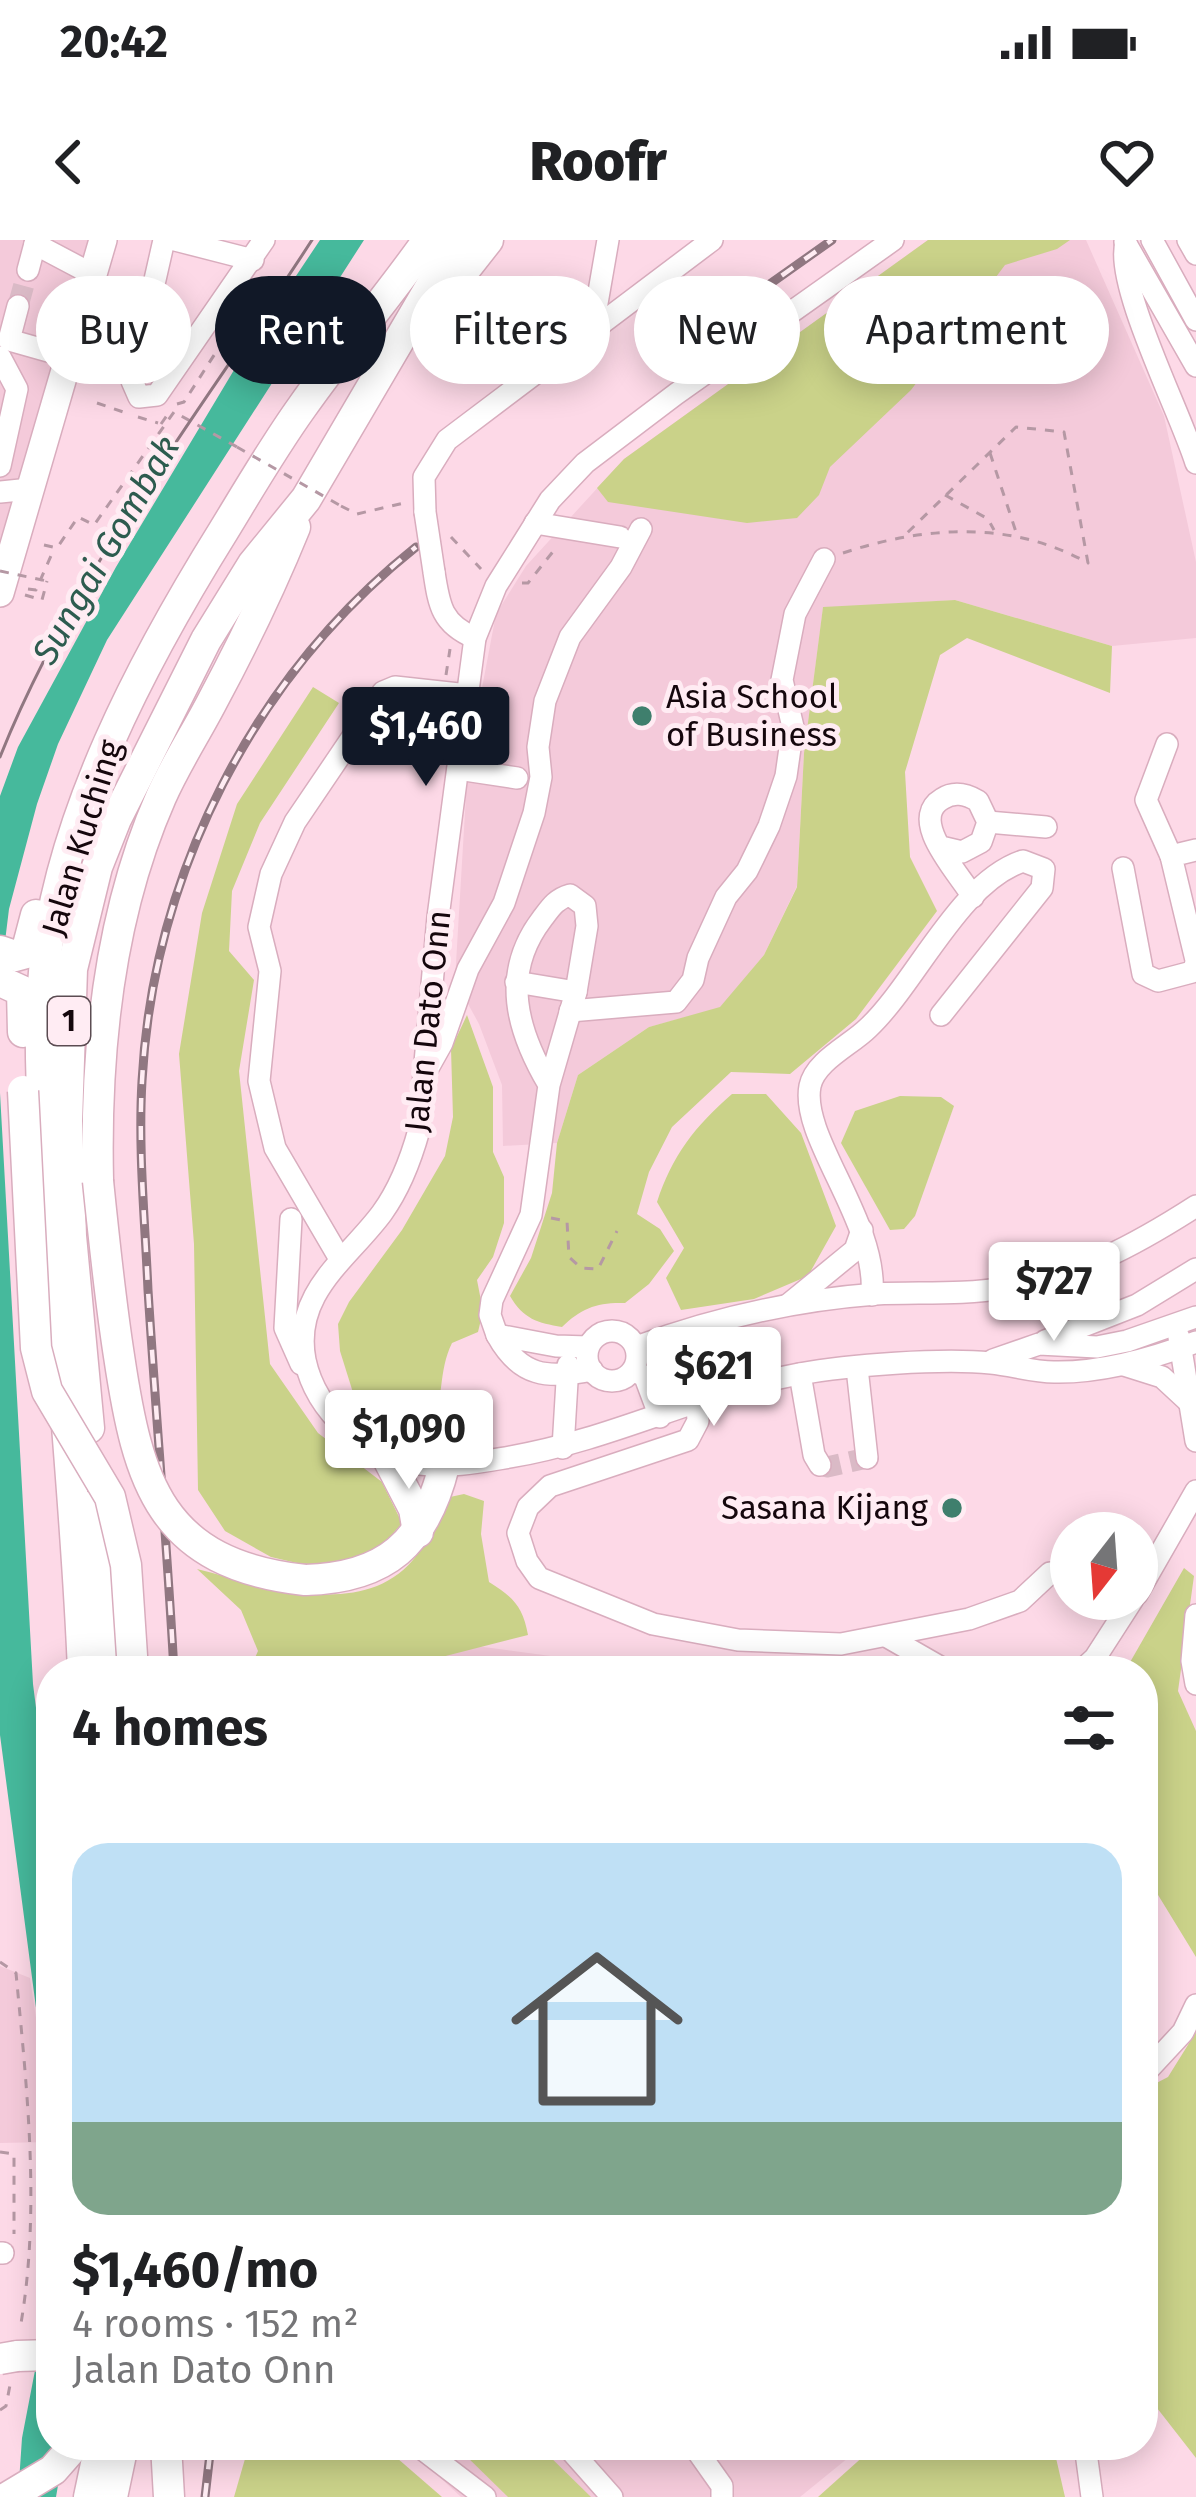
<!DOCTYPE html>
<meta charset="utf-8">
<style>
body{margin:0;font-family:"Fira Sans",sans-serif;background:#f6f6f6;color:#202124;height:100vh;display:flex;flex-direction:column;font-size:45px;white-space:nowrap}
*{box-sizing:border-box;margin:0}
p{font-size:39px;color:#757577}
.icon{flex:none;width:66px;height:66px;fill:none;stroke:currentColor;stroke-width:2;stroke-linecap:round;stroke-linejoin:round}
.map{position:relative;flex:1;overflow:hidden}
.details{position:absolute;left:36px;top:1416px;width:1122px;height:804px;display:flex;flex-direction:column;background:#fff;border-radius:48px;box-shadow:0 6px 30px #0003}
.details>*{flex:none}
.guide{position:absolute;left:36px;top:36px;width:1125px;height:108px;display:flex;gap:24px}
.needle{width:78px;rotate:197deg}
.fabs{position:absolute;left:1050px;top:1272px;display:grid;gap:24px}
.fabs a{display:grid;place-items:center;width:108px;height:108px;border-radius:50%;background:#fff;box-shadow:0 6px 30px #0003;font-size:60px}
.price{position:absolute;translate:-50% -102px;padding:0 27px;border-radius:12px;background:#fff;color:#222;font-size:39px;line-height:78px;filter:drop-shadow(0 3px 6px #0008)}
.price::after{content:'';position:absolute;left:50%;top:72px;width:36px;height:27px;margin-left:-18px;background:inherit;clip-path:polygon(0 0,100% 0,50% 100%)}
.price.selected{background:#111827;color:#fff}
ul{padding:0;list-style:none}
li{display:grid;align-content:center;gap:24px;height:636px;padding:0 36px}
li+li{border-top:3px solid #e0e0e0}
li span{display:grid;place-items:center;height:372px;border-radius:36px;color:#555}
li>.icon{margin-inline-start:auto}
span .icon{width:216px;height:216px;fill:#fffc;stroke-width:1}
li b{font-size:51px}
h2{display:flex;justify-content:space-between;align-items:center;height:144px;padding:0 36px;font-size:51px}
.tag{padding:0 42px;border-radius:54px;background:#fff;box-shadow:0 6px 30px #0003;font-size:42px;line-height:108px}
.tag.selected{background:#111827;color:#fff}
.status{display:flex;justify-content:space-between;align-items:center;height:84px;padding:0 60px;background:#fff;direction:ltr}
.status svg{height:33px;fill:currentColor}
header{display:flex;justify-content:space-between;align-items:center;height:156px;padding:0 36px;background:#fff;font-size:54px;font-weight:800}
.map>svg:first-child{display:block}
.built{fill:#f4cada}
.green{fill:#cad289}
.water{fill:#46b99c}
.lines{fill:none;stroke-linecap:round;stroke-linejoin:round}
.minor-tunnel{stroke:#dabac6;stroke-width:21;stroke-dasharray:21 10;stroke-linecap:butt}
.minor-casing{stroke:#d9adbe;stroke-width:24}
.major-casing{stroke:#d9adbe;stroke-width:30}
.highway-casing{stroke:#d9adbe;stroke-width:33}
.path{stroke:#b598a4;stroke-width:3;stroke-dasharray:9 9;stroke-linecap:butt}
.minor{stroke:#fff;stroke-width:21}
.major{stroke:#fff;stroke-width:27}
.highway{stroke:#fff;stroke-width:30}
.tram{stroke:#907781;stroke-width:3}
.rail-casing{stroke:#907781;stroke-width:9}
.rail{stroke:#ffecf3;stroke-width:4.5;stroke-dasharray:14;stroke-linecap:butt}
.minor-bridge-casing{stroke:#d9adbe;stroke-width:24;stroke-linecap:butt}
.highway-bridge-casing{stroke:#d9adbe;stroke-width:33;stroke-linecap:butt}
.path-bridge{stroke:#b598a4;stroke-width:3;stroke-dasharray:9 9;stroke-linecap:butt}
.minor-bridge{stroke:#fff;stroke-width:21}
.highway-bridge{stroke:#fff;stroke-width:30}
.poi-dot{fill:#3f7f6d;stroke:#ffecf3;stroke-width:4.5}
.labels{text-anchor:middle;dominant-baseline:central;stroke-width:10;stroke-linejoin:round;paint-order:stroke}
.shield{fill:#ffecf3;stroke:#5b4c52;stroke-width:3}
.shield-label{font-size:30px;font-weight:bold;fill:#15070d}
.poi-label{font-size:33px;fill:#15070d;stroke:#ffecf3;text-anchor:start}
.street-label{font-size:33px;fill:#15070d;stroke:#ffecf3}
.water-label{font-size:36px;font-style:italic;fill:#2d5c4f;stroke:#ffecf3}
</style>
<div class="status"><b>20:42</b><svg viewBox="0 0 49 12"><path d="M0 12V9h3v3zM5 12V6h3v6zM10 12V3h3v9zM15 12V0h3v12zM26 1h20v11H26zM47 4h2v5h-2z"/></svg></div>
<header><svg class="icon" aria-label="back" viewBox="0 0 24 24"><path d="M15 5l-7 7 7 7"/></svg>Roofr<svg class="icon" aria-label="heart" viewBox="0 0 24 24"><path d="M12 20l-8-8c-3-5 5-10 8-4 3-6 11-1 8 4z"/></svg></header>
<div class="map">
<svg width="1196" height="2257" viewBox="0 0 1196 2257">
<rect width="100%" height="100%" fill="#fdd9e7"/>
<g class="built">
<path d="M0 0H92L0 326Z"/>
<path d="M928 0H1086L1164 176 1196 322V398L1112 406 955 360 823 368 804 513 797 646 764 715 720 768 649 787 578 835 557 903 503 906 502 845 479 784 455 740 468 522 496 374 526 326 624 219Z"/>
<path d="M424 1399 662 1431H329Z"/>
<path d="M0 1726 30 1738 47 1851 49 1902 0 1903Z"/>
<path d="M405 2205H864L800 2257H461Z"/>
</g>
<g class="green">
<path d="M928 0H1070L1057 9 1005 25 911 150 830 227 819 255 797 278 747 283 608 262 597 248 624 219Z"/>
<path d="M955 360 1112 406 1110 453 967 398 940 415 905 532 910 617 937 671 856 779 790 834 731 832 672 887 649 932 637 974 660 989 674 1011 649 1044 625 1063C598 1062 581 1068 562 1087 538 1083 523 1079 510 1056L531 1018 552 953 557 903 578 835 649 787 720 767 764 715 797 647 804 513 823 367Z"/>
<path d="M313 447 339 463 260 583 232 651 229 711 254 740 239 831 270 1124 318 1193 382 1242 402 1283 377 1313 314 1327 271 1317 225 1291 198 1250 194 1004 179 814 202 673 237 564Z"/>
<path d="M467 775 493 847V912L504 937V983L493 1017 477 1040 483 1071 478 1092 452 1103C438 1131 444 1162 431 1192L412 1197 355 1159 340 1111 338 1084 349 1062 402 990 445 916 453 877 451 809Z"/>
<path d="M732 854H766L801 893 836 986 808 1036 754 1059 681 1070 666 1038 684 1008 657 962C672 916 695 886 732 854Z"/>
<path d="M900 856 941 857 954 866 915 976 904 989 890 990 841 903 855 871Z"/>
<path d="M464 1254 484 1261 481 1294 489 1342C513 1357 523 1366 528 1395L387 1431H249L258 1411 241 1370 197 1329C264 1346 366 1383 417 1315 430 1298 439 1276 450 1257Z"/>
<path d="M1184 1328 1194 1336 1178 1451 1196 1491V1717L1155 1650 1143 1646V1431H1125Z"/>
<path d="M1196 1792V2218L1143 2150V1850L1168 1837Z"/>
<path d="M249 2205H382L442 2257H234Z"/>
<path d="M467 2205H538L591 2257H508L461 2211Z"/>
<path d="M876 2205H1053L1065 2257H818Z"/>
</g>
<g class="water">
<path d="M320 0H364L107 400 58 504 37 564 9 669 0 742V556L18 507 116 327 240 120Z"/>
<path d="M0 853 33 1444 51 1587V2205H65L56 2257H18L22 2198 42 2094 51 1963 47 1851 0 1495Z"/>
</g>
<g class="lines">
<g class="minor-tunnel">
<path d="M18 66 28 30"/>
<path d="M820 1225 827 1227 867 1218"/>
</g>
<g class="minor-casing">
<g id="minor">
<path d="M164 0 132 141 139 157 157 155 264 0"/>
<path d="M175 0 253 20"/>
<path d="M893 0 676 154 585 223 550 260 496 346 475 398 438 677 419 890C411 919 400 948 382 973 348 1019 292 1053 305 1120 316 1172 367 1218 420 1224 451 1228 480 1222 510 1217 611 1200 702 1152 799 1134 849 1125 942 1118 991 1123 1012 1125 1033 1132 1054 1132 1102 1133 1151 1119 1196 1102"/>
<path d="M1152 0 1196 80"/>
<path d="M1188 0 1196 14"/>
<path d="M1125 2 1196 126"/>
<path d="M1126 3C1114 43 1181 174 1196 223"/>
<path d="M35 4 86 31V50"/>
<path d="M28 30 36 0"/>
<path d="M18 66 9 100 69 117"/>
<path d="M592 92 608 0"/>
<path d="M0 117 17 149 0 226"/>
<path d="M0 252 30 249"/>
<path d="M425 272 424 237 447 200 712 0"/>
<path d="M535 283 620 297"/>
<path d="M434 332C439 366 442 384 475 398"/>
<path d="M1167 504 1146 560 1171 616"/>
<path d="M458 529 517 538"/>
<path d="M988 582 1046 587"/>
<path d="M941 607 962 612 981 602 988 582 978 561C966 554 954 551 942 559 907 580 959 633 973 657"/>
<path d="M1196 610 1171 616 1196 720"/>
<path d="M1123 628 1143 734 1158 741 1192 732 1196 724"/>
<path d="M516 742 576 752"/>
<path d="M570 771 676 762 693 740 698 718 726 657 747 631 769 586 786 536 793 487 782 440 795 374 824 319"/>
<path d="M428 828 442 803 468 729 504 663 534 573 541 537 538 507 545 461 570 397 621 327 641 289"/>
<path d="M291 979 285 1088 301 1124"/>
<path d="M340 1019 275 908 259 841 270 731 259 687 271 634 295 582 383 452 395 447 468 455"/>
<path d="M872 1055C878 981 800 898 810 846 815 821 851 805 868 788 916 743 959 642 1023 621L1044 629 1042 648 941 775"/>
<path d="M789 1064 855 1010 862 990"/>
<circle cx="612" cy="1116" r="25"/>
<path d="M497 1095 490 1075 492 1060 531 975 549 845 576 752 587 686 585 666 570 655C556 659 551 667 542 679 500 734 517 791 549 845"/>
<path d="M1179 1097 1196 1201"/>
<path d="M1045 1101 1137 1065 1196 1029"/>
<path d="M588 1107 556 1106 497 1095C520 1137 547 1139 592 1130"/>
<path d="M636 1107C712 1079 796 1060 876 1054 918 1052 963 1055 1004 1048 1075 1038 1137 1004 1196 966"/>
<path d="M993 1120 1039 1104 1097 1107 1127 1101 1196 1077"/>
<path d="M1124 1125 1162 1137 1189 1162"/>
<path d="M857 1128 867 1218"/>
<path d="M634 1130 645 1137 660 1177"/>
<path d="M800 1134 814 1215 820 1225"/>
<path d="M697 1165 698 1181 688 1200 550 1246 528 1267 518 1293 527 1321 539 1338 653 1384 738 1400 841 1404 969 1379 1020 1361 1050 1333"/>
<path d="M563 1208 568 1125"/>
<path d="M1137 1354 1196 1251"/>
<path d="M1196 1375 1192 1421 1196 1444"/>
<path d="M886 1396 947 1431"/>
<path d="M1081 1431 1095 1418 1133 1359"/>
<path d="M1143 1835 1183 1792 1196 1765"/>
<path d="M0 2013H3"/>
<path d="M417 2205 485 2257"/>
<path d="M566 2205 612 2257"/>
<path d="M693 2205 722 2246V2257"/>
<path d="M1085 2205 1092 2257"/>
</g>
</g>
<g class="major-casing">
<path id="major" d="M0 353 103 0"/>
</g>
<g class="highway-casing">
<g id="highway">
<path d="M440 61 488 0"/>
<path d="M0 711 15 716 26 713 36 675"/>
<path d="M0 741 22 751 23 792"/>
<path d="M98 941C95 812 108 677 161 557 176 523 196 493 213 460 243 404 271 346 295 287"/>
<path d="M89 1188 71 996 67 881 72 729 97 627 116 579 206 400 253 324 306 259 458 0"/>
<path d="M386 1215 414 1269 418 1292"/>
<path d="M95 1265 111 1431"/>
<path d="M305 1340C386 1338 425 1303 444 1226"/>
<path d="M83 1431C77 1279 61 1129 51 978 45 896 36 814 44 732 59 577 143 420 224 290 249 249 274 206 302 167 342 110 388 57 428 0"/>
<path d="M17 2116 51 2115"/>
<path d="M166 2205 169 2257"/>
<path d="M8 2257 53 2230 75 2205"/>
<path d="M89 2257 100 2205"/>
<path d="M112 2257 123 2205"/>
</g>
</g>
<g class="path">
<path d="M97 163 129 174"/>
<path d="M177 164 184 162 259 45"/>
<path d="M138 177 158 183"/>
<path d="M161 184 170 171"/>
<path d="M990 213 1017 295"/>
<path d="M945 255 988 279 994 290"/>
<path d="M341 266 357 274 408 262"/>
<path d="M451 297 481 329"/>
<path d="M44 305 57 308 78 277 94 285 174 172 237 207"/>
<path d="M843 313C925 286 1011 280 1088 323L1064 192 1016 187 905 295"/>
<path d="M522 343H528L555 309"/>
<path d="M28 349 36 350 54 309"/>
<path d="M25 355 42 360 47 341"/>
<path d="M446 435 450 409"/>
<path d="M551 978 567 981 569 1017 581 1028 598 1029 617 991"/>
<path d="M0 1722 16 1733C27 1850 41 1972 20 2089"/>
<path d="M0 1912 14 1914V1994"/>
<path d="M0 2170 6 2166 11 2140"/>
</g>
<use href="#minor" class="minor"/>
<use href="#major" class="major"/>
<use href="#highway" class="highway"/>
<path class="tram" d="M0 517C75 329 203 169 312 0"/>
<g class="rail-casing">
<g id="rail">
<path d="M736 68 832 0"/>
<path d="M174 1431C167 1304 156 1177 148 1050 145 981 138 910 142 841 153 634 254 436 416 307"/>
<path d="M205 2257 211 2205"/>
</g>
</g>
<use href="#rail" class="rail"/>
<g class="minor-bridge-casing">
<path id="minor-bridge" d="M425 272 434 332"/>
</g>
<g class="highway-bridge-casing">
<g id="highway-bridge">
<path d="M23 851 36 1108 47 1151 110 1257 126 1325 133 1431"/>
<path d="M98 941C104 1000 110 1058 119 1116 138 1243 160 1324 305 1340"/>
<path d="M0 2119 17 2116"/>
</g>
</g>
<g class="path-bridge">
<path d="M237 207 341 266"/>
<path d="M0 331 47 341"/>
</g>
<use href="#minor-bridge" class="minor-bridge"/>
<use href="#highway-bridge" class="highway-bridge"/>
</g>
<g class="poi-dot">
<circle cx="642" cy="476" r="12"/>
<circle cx="952" cy="1268" r="12"/>
</g>
<g class="labels">
<rect class="shield" x="48" y="757" width="42" height="48" rx="9"/>
<g class="shield-label">
<text x="69" y="781">1</text>
</g>
<g class="poi-label">
<text x="666" y="457">Asia School<tspan x="666" dy="38">of Business</tspan></text>
<text x="928" y="1268" text-anchor="end">Sasana Kijang</text>
</g>
<g class="street-label">
<text transform="translate(82 598) rotate(-73)">Jalan Kuching</text>
<text transform="translate(428 781) rotate(-84)">Jalan Dato Onn</text>
</g>
<g class="water-label">
<text transform="translate(106 310) rotate(-60)">Sungai Gombak</text>
</g>
</g>
</svg>
<div class="fabs">
<a><svg class="needle" viewBox="-14 -14 28 28"><path d="M0-13l5 13h-10z" fill="#e53935"/><path d="M0 13l5-13h-10z" fill="#757577"/></svg></a>
</div>
<b class="price selected" style="left:426px;top:549px">$1,460</b>
<b class="price" style="left:1054px;top:1104px">$727</b>
<b class="price" style="left:714px;top:1189px">$621</b>
<b class="price" style="left:409px;top:1252px">$1,090</b>
<div class="guide">
<a class="tag">Buy</a>
<a class="tag selected">Rent</a>
<a class="tag">Filters</a>
<a class="tag">New</a>
<a class="tag">Apartment</a>
</div>
<section class="details">
<h2>4 homes<svg class="icon" aria-label="filters" viewBox="0 0 24 24"><path d="M4 7h16M4 17h16"/><circle cx="9" cy="7" r="2"/><circle cx="15" cy="17" r="2"/></svg></h2>
<ul>
<li><span style="background:linear-gradient(#bfe0f5 75%,#7fa58c 0)"><svg class="icon" aria-label="home" viewBox="0 0 24 24"><path d="M3 11l9-7 9 7M6 9v11h12V9"/></svg></span><div><b>$1,460/mo</b><p>4 rooms · 152 m²</p><p>Jalan Dato Onn</p></div></li>
</ul>
</section>
</div>
